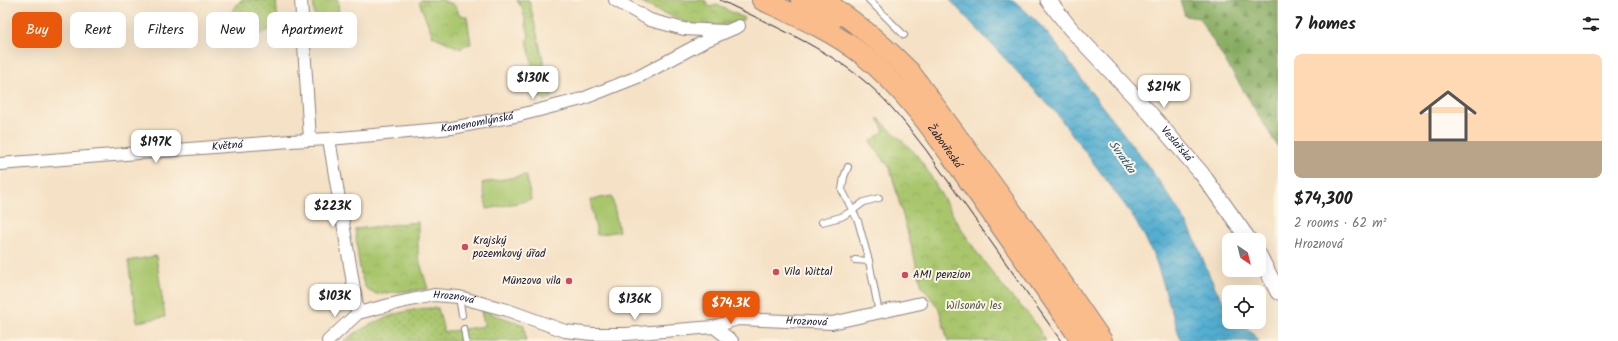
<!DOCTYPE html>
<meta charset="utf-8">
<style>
body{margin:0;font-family:Kalam,sans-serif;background:#f2f2f2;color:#222;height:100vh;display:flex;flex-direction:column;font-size:15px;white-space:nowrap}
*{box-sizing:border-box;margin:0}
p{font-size:13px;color:#767676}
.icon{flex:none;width:22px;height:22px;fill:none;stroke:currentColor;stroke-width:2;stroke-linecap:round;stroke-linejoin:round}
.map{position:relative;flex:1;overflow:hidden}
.sheet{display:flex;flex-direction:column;background:#fff;width:340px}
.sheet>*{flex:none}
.guide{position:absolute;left:12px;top:12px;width:380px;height:36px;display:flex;gap:8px}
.needle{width:26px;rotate:145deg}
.controls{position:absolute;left:1222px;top:233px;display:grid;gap:8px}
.controls a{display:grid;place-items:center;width:44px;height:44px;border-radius:8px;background:#fff;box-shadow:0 4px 16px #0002;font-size:20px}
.price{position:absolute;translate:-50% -34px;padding:0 9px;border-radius:8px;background:#fff;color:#222;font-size:13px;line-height:26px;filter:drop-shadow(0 1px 2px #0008)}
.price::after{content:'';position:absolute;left:50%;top:24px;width:12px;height:9px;margin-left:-6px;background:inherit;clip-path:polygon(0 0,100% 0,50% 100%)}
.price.current{background:#ea580c;color:#fff}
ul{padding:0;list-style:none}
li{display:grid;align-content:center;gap:8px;height:212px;padding:0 16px}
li+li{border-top:1px solid #e0e0e0}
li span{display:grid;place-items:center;height:124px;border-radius:8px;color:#555}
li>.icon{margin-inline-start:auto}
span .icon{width:72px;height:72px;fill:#fffc;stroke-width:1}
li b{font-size:17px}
h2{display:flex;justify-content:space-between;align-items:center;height:48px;padding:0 16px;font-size:17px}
.pill{padding:0 14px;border-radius:8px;background:#fff;box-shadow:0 4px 16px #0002;font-size:14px;line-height:36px}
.pill.current{background:#ea580c;color:#fff}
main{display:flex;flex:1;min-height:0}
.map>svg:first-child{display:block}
.grass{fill:url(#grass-dots);stroke:#667454}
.forest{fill:url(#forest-firs);stroke:#54664e}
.park{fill:url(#park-crowns);stroke:#667454}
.pitch{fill:#a9c66d;stroke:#667454}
.water{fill:url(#water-waves);stroke:#3a6886}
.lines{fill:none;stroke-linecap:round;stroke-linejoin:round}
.service-casing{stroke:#8c8280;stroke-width:8}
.minor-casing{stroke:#8c8280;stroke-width:14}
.tertiary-casing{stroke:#8c8280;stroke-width:17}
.trunk-casing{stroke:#8c8280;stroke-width:22}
.service{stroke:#fff;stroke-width:6}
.minor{stroke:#fff;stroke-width:12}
.tertiary{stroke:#fff;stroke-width:15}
.trunk{stroke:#f9bc8a;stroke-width:20}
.tram{stroke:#22223b;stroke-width:1}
.poi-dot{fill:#d1495b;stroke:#fcf5e5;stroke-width:1.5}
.labels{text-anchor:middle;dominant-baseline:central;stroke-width:4;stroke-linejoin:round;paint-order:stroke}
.street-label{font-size:11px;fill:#22223b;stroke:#fcf5e5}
.poi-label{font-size:11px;fill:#22223b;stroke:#fcf5e5;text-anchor:start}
.park-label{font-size:11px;fill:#515b4c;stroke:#fcf5e5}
.water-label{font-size:12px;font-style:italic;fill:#355a77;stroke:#fcf5e5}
</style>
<main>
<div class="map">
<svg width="1278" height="341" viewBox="0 0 1278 341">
<defs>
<pattern id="grass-dots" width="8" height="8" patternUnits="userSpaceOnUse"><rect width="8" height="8" fill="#a9c66d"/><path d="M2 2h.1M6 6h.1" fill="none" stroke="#91aa5f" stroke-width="1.8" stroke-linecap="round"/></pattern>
<pattern id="forest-firs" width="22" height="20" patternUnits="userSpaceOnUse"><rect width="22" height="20" fill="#86ab60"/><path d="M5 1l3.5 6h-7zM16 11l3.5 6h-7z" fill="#6d8b50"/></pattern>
<pattern id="park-crowns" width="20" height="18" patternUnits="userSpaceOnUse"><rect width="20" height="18" fill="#a9c66d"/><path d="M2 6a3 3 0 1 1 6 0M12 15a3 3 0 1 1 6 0" fill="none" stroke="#91aa5f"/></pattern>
<pattern id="water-waves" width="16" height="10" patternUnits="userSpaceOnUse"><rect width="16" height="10" fill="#52aed0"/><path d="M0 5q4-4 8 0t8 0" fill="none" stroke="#448daa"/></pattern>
</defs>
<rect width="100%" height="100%" fill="#fcf5e5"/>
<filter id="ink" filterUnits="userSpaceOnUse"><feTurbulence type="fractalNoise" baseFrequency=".025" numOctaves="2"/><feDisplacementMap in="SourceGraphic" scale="8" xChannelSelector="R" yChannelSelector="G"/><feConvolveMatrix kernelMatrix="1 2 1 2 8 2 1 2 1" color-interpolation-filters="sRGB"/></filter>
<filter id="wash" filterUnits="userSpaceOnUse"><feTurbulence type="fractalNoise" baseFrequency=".012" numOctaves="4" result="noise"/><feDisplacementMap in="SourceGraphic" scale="16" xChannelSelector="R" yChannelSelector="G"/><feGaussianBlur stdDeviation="0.9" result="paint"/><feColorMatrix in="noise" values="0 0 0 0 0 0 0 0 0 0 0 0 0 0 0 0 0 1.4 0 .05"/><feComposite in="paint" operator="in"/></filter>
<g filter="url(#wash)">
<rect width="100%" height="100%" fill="#f5e1c5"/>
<g class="grass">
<path d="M241 0H276L278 23 271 24V29L257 36 255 20 228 24 234 8Z"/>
<path d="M517 0H529L552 98 544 101 543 97 539 98 527 40 529 36 522 7 519 4Z"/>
<path d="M438 308 444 332 484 326 481 310 524 325 526 341H344C362 327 391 313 414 310 422 308 430 308 438 308Z"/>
</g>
<path class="forest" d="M1180 0H1278V147L1199 18 1185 16Z"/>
<g class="park">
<path d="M421 0H444L445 2C453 3 456 5 459 14L467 17 471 44 465 45 461 49 433 36 419 2Z"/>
<path d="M635 0H703L706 1 707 5 711 7 717 5 744 18 742 21 717 26H704L683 23 675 17 663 13Z"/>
<path d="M878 118 914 152 924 165 960 227 980 257 1009 294 1031 317 1046 341H948L939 309 922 286 890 168 870 142 884 131Z"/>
<path d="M418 222V256L428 289 377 294C373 293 369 292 366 288 359 278 357 243 355 229Z"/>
</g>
<g class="pitch">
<path d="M313 0H338L340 33 316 34Z"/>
<path d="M526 175 531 200 487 209 482 183Z"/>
<path d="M612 196 619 231 597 235 590 200Z"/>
<path d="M156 256 165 317 137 322 128 261Z"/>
</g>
<path class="water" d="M950 0H1013C1025 10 1038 22 1048 34 1063 52 1076 73 1091 92 1124 135 1158 176 1186 222 1202 248 1208 285 1229 308V322H1242L1259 341H1181L1156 261 1145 237 1130 212 1057 114Z"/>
</g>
<g filter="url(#ink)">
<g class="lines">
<g class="service-casing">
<g id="service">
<path d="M869 0 904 35"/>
<path d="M848 167 844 177 842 190 858 221 869 261 879 313"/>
<path d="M822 222 841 217 852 211 864 202 879 198"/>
<path d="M855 260 869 261"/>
<path d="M459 297 462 315"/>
<path d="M464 329 466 341"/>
</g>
</g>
<g class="minor-casing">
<g id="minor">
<path d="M301 0 310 139"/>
<path d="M615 0 650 20 684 29 724 31"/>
<path d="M329 139 358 313"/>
<path id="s1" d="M0 164 290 141 329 139 452 128 520 115 582 99 640 76 707 40 739 26"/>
<path d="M714 327 732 341"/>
<path id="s2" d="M328 341 358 313 397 303 434 295 459 297 507 310 565 331 592 334H626L714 327 737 319 832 323 921 303"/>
</g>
</g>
<g class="tertiary-casing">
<g id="tertiary">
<path id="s3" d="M1048 0 1070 28 1148 111 1202 174 1249 240"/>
<path d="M1259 255 1278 292"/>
</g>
</g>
<g class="trunk-casing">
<g id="trunk">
<path id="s4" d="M762 0C797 16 833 31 863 55 910 93 944 146 979 195 1013 244 1048 292 1082 341"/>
<path d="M801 0 834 18"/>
<path d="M823 0C854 21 884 45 910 72L1037 246 1102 341"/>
</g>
</g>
<use href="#service" class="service"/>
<use href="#minor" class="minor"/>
<use href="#tertiary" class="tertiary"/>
<use href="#trunk" class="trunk"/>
<path class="tram" d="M720 0C771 25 825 47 868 84 890 103 908 127 926 150L1061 341"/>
</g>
</g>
<g class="poi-dot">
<circle cx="465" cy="247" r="4"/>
<circle cx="776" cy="272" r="4"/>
<circle cx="905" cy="275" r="4"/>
<circle cx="569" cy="281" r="4"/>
</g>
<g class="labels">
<g class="street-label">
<text stroke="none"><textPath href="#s1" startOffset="479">Kamenomlýnská</textPath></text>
<text stroke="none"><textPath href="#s3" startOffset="193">Veslařská</textPath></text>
<text stroke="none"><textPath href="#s1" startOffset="228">Květná</textPath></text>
<text stroke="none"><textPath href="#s4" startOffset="238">Žabovřeská</textPath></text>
<text stroke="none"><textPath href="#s2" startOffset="139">Hroznová</textPath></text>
<text stroke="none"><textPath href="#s2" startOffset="499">Hroznová</textPath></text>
</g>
<g class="poi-label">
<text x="473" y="241">Krajský<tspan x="473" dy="13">pozemkový úřad</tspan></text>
<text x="784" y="272">Vila Wittal</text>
<text x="913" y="275">AMI penzion</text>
<text x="561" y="281" text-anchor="end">Münzova vila</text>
</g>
<g class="park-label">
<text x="974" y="306">Wilsonův les</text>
</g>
<g class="water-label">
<text transform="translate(1122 157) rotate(55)">Svratka</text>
</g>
</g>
</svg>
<div class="controls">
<a><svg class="needle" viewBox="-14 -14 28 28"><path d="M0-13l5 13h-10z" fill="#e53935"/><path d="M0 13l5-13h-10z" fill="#767676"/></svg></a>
<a><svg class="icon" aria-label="locate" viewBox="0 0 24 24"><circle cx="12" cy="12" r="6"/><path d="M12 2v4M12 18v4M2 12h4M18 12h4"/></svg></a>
</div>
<b class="price" style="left:533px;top:100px">$130K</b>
<b class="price" style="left:1164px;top:109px">$214K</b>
<b class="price" style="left:156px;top:164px">$197K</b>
<b class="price" style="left:333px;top:228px">$223K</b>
<b class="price" style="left:335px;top:318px">$103K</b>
<b class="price" style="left:635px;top:321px">$136K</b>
<b class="price current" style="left:731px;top:325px">$74.3K</b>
<div class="guide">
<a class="pill current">Buy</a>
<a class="pill">Rent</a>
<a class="pill">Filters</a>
<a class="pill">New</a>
<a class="pill">Apartment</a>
</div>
</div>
<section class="sheet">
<h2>7 homes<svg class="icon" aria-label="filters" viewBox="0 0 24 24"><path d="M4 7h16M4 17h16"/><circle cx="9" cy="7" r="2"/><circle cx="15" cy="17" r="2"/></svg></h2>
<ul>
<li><span style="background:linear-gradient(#ffd9b3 70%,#b9a48a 0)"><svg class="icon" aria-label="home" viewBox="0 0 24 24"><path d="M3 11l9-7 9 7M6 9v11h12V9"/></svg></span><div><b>$74,300</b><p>2 rooms · 62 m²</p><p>Hroznová</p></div></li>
</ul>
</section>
</main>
